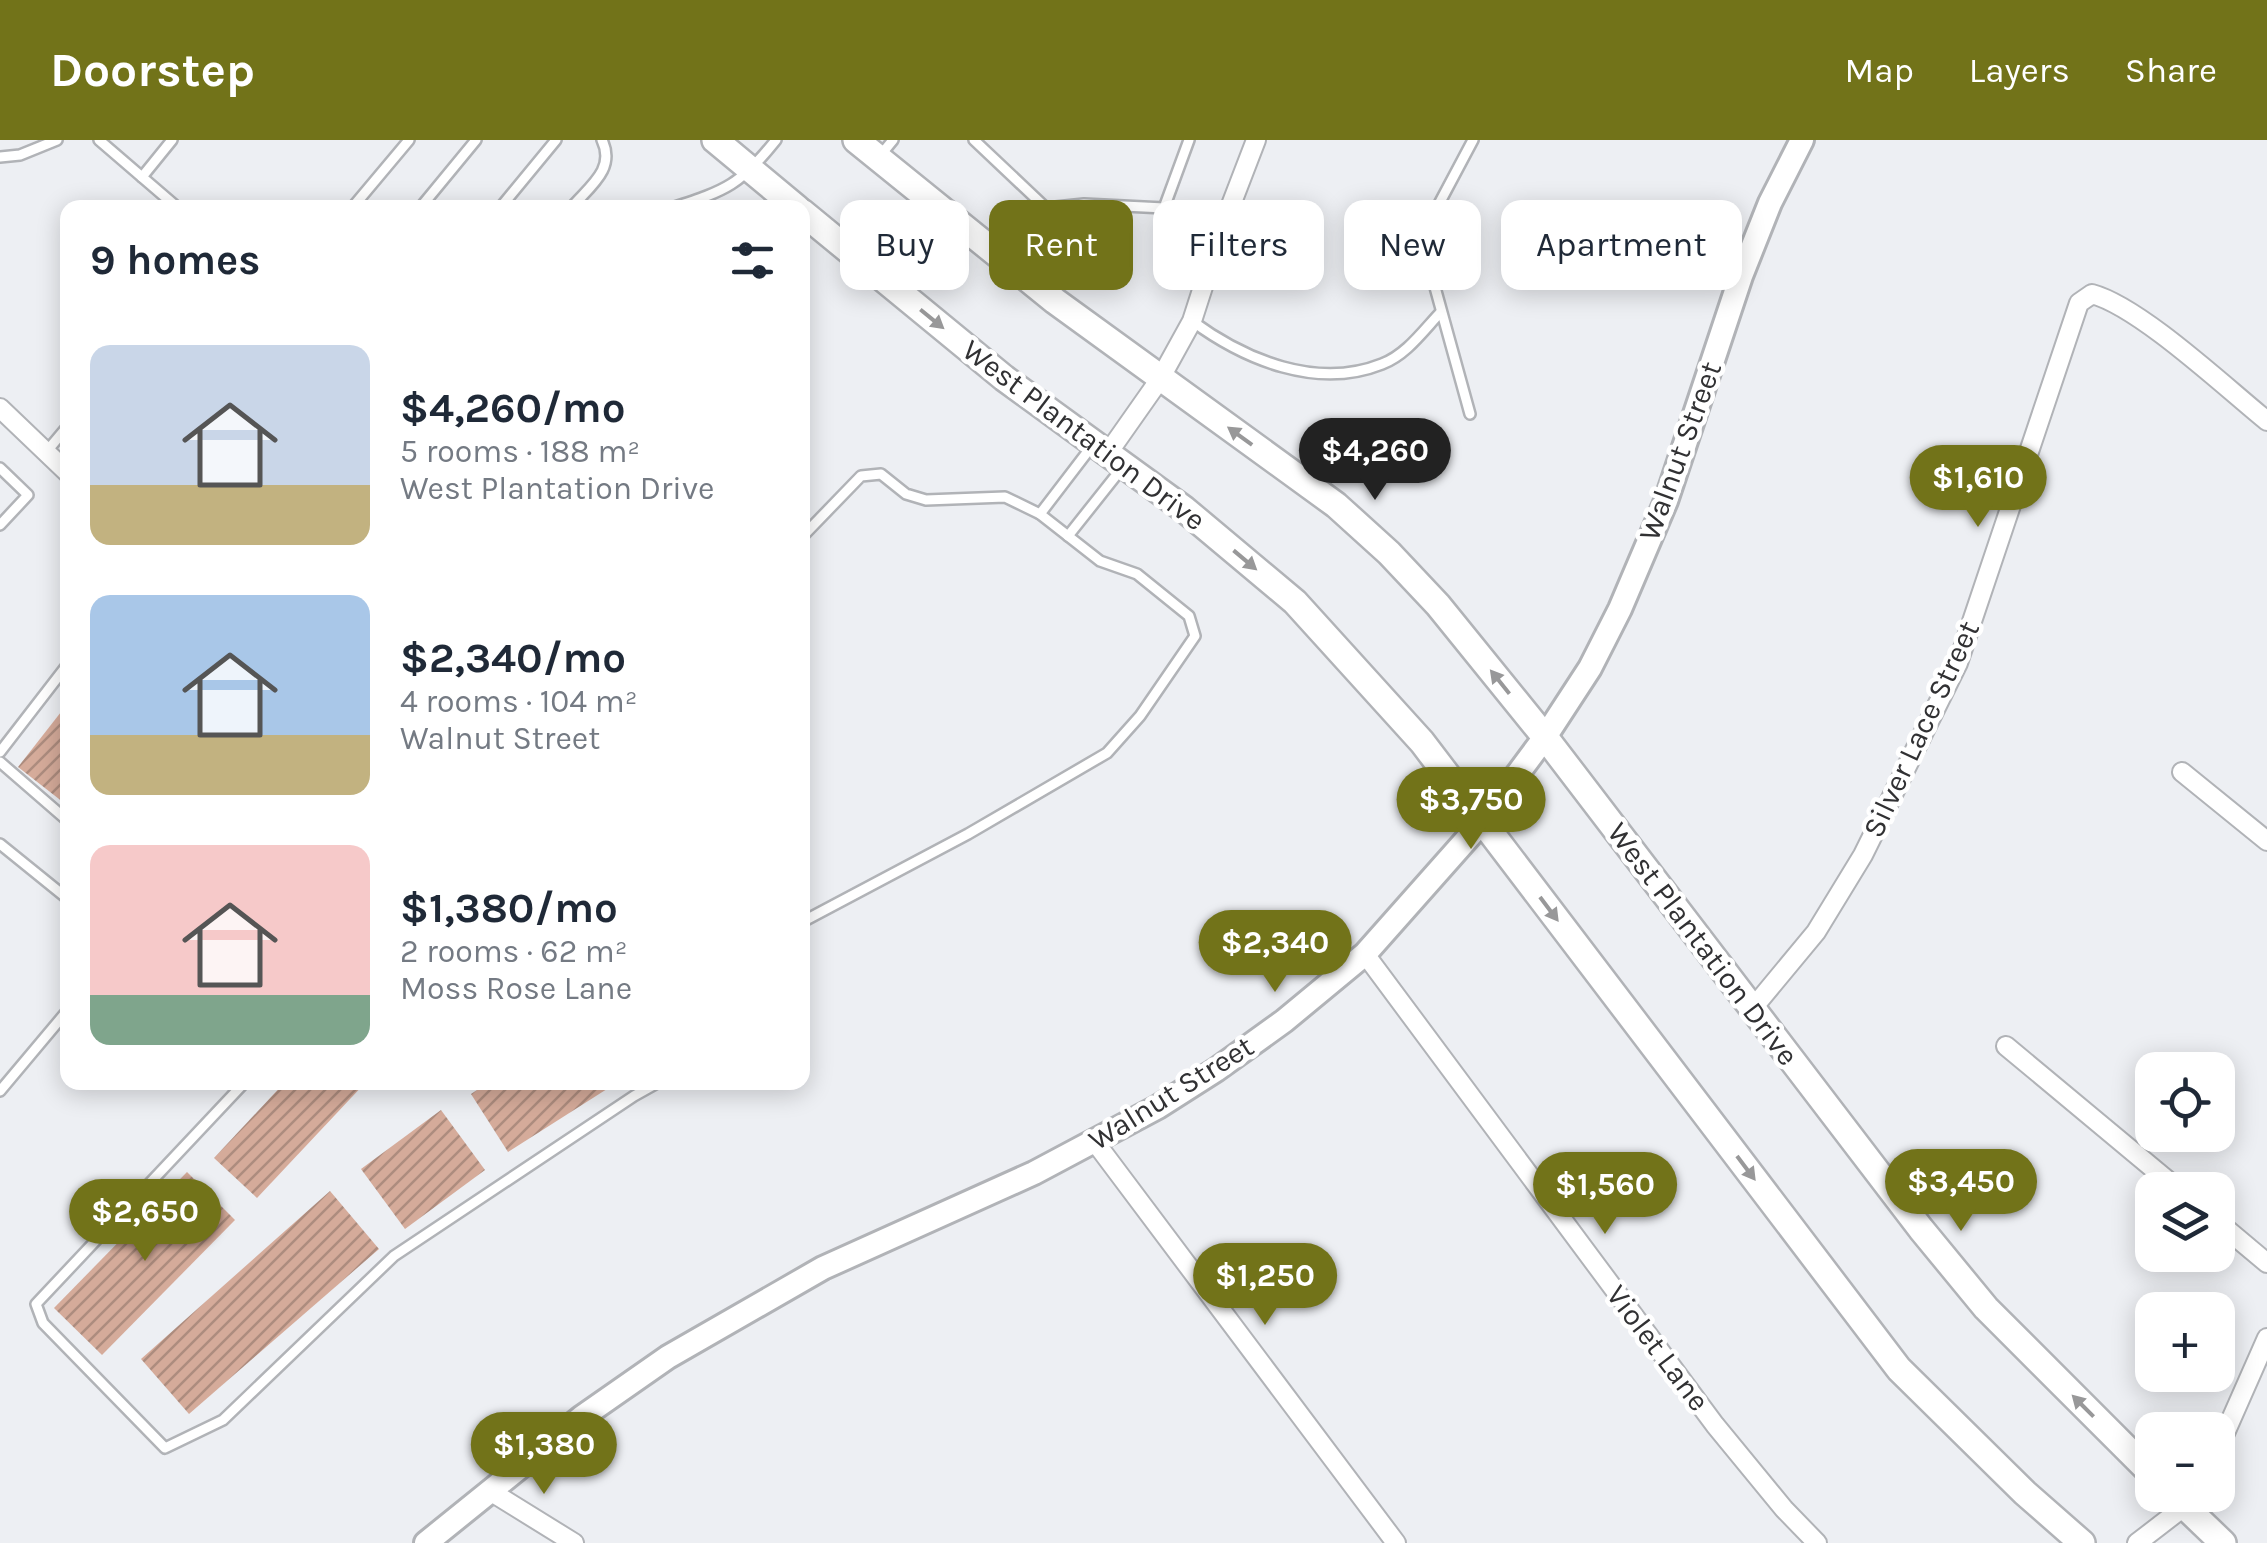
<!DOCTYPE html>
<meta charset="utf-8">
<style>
body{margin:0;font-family:Karla,sans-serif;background:#f6f6f7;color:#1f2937;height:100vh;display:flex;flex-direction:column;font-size:38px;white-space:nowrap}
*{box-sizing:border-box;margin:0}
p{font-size:32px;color:#747a83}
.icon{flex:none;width:55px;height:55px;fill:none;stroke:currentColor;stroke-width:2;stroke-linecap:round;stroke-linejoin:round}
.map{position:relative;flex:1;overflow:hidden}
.panel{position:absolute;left:60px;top:60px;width:750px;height:890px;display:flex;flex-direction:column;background:#fff;border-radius:20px;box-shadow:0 5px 25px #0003}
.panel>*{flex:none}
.top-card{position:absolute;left:840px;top:60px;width:950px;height:90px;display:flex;gap:20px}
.fabs{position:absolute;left:2135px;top:912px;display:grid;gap:20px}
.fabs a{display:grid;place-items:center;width:100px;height:100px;border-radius:20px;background:#fff;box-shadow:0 5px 25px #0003;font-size:50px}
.price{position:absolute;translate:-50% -85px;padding:0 22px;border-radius:35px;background:#727319;color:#fff;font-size:32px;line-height:65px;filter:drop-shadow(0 2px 5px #0008)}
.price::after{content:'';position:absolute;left:50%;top:60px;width:30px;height:22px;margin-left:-15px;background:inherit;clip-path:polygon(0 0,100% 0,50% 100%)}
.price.on{background:#222;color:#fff}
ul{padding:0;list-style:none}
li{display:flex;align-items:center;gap:30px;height:250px;padding:0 30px}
li span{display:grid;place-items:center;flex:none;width:280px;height:200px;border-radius:20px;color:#555}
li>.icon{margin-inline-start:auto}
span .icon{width:120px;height:120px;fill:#fffc;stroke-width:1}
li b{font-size:42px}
h2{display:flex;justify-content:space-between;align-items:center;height:120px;padding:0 30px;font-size:42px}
.pill{padding:0 35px;border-radius:20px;background:#fff;box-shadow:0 5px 25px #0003;font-size:35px;line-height:90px}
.pill.on{background:#727319;color:#fff}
header{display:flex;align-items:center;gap:60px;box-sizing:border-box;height:140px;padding:0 50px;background:#727319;color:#fff}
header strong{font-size:48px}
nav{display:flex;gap:55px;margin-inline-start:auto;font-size:35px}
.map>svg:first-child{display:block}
.building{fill:url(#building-hatch)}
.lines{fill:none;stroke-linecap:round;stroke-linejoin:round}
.service-casing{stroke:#b1b3b7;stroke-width:14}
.minor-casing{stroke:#b1b3b7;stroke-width:22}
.tertiary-casing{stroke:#b1b3b7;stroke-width:28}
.secondary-casing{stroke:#b1b3b7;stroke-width:30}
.service{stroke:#fff;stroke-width:9}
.minor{stroke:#fff;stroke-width:18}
.tertiary{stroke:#fff;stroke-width:22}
.secondary{stroke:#fff;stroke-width:25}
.oneway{fill:#989899}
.labels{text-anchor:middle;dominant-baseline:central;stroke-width:9;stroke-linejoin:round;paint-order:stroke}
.street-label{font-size:30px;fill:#313133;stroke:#fff}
</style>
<header>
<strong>Doorstep</strong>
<nav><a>Map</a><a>Layers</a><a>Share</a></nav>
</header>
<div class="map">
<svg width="2267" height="1403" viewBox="0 0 2267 1403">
<defs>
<pattern id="building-hatch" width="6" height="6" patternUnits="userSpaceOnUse" patternTransform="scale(2.5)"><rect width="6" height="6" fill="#d5ab9a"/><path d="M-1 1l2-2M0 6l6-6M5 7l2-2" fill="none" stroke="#ad8c7e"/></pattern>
</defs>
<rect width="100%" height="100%" fill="#edeff3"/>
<g class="building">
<path d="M68 563V666L18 627Z"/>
<path d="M285 942H366L257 1058 214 1018Z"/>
<path d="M489 942H618L508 1012 471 954Z"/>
<path d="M441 970 485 1030 405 1089 361 1029Z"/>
<path d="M187 1032 235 1080 102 1215 54 1168Z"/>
<path d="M330 1051 379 1109 189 1274 141 1219Z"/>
</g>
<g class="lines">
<g class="service-casing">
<g id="service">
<path d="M99 0 178 68"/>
<path d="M974 0 1046 68 1003 117"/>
<path d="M1189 0 1164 68 1221 91"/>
<path d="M0 17 20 15 57 0"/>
<path d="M879 17 893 0"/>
<path d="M142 37 172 0"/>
<path d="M352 68 409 0"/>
<path d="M420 68 476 0"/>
<path d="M500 68 556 0"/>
<path d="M571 68C590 46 616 29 602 0"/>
<path d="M672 68C727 50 740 45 776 0"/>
<path d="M1046 68 1084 64 1164 68"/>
<path d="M1192 181C1245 220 1317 250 1382 224 1406 215 1423 191 1440 173"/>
<path d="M1470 274 1433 140 1431 79 1473 0"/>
<path d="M47 311 68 286"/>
<path d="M0 328 28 355 0 385"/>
<path d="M1040 374 1092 306"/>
<path d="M1068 396 1122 328"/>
<path d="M802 397 861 336 881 334 906 354 926 360 1005 357 1040 374 1100 421 1137 434 1189 476 1195 496 1140 576 1107 613 968 694 802 782"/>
<path d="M0 612 68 524"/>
<path d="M0 622 68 681"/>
<path d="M0 704 68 759"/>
<path d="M245 942 36 1164 43 1183 165 1308 223 1280 394 1116 634 956 659 942"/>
<path d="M0 951 68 870"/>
</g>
</g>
<g class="minor-casing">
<g id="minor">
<path d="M0 268 68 333"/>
<path d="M1108 313 1160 239 1192 181 1221 91 1256 0"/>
<path d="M2182 632 2267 701"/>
<path d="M1365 814 1715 1285 1784 1369 1817 1403"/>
<path d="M1753 868 1816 792 1863 715 1958 523 2079 163 2092 154C2140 167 2225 247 2267 281"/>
<path d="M2006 906 2179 1050"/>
<path d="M1095 1002 1396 1403"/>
<path d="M2218 1082 2267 1123"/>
<path d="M2218 1309 2267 1198"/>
<path d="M490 1351 574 1403"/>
<path d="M2137 1403 2185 1366 2192 1355"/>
</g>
</g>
<g class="tertiary-casing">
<path id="tertiary" d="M426 1403 582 1277 668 1217 823 1128 1034 1033 1158 967 1216 930 1284 881 1365 814 1482 682 1545 597 1590 528 1620 469 1666 361 1741 136 1770 63 1802 0"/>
</g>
<g class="secondary-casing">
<g id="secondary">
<path d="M715 0 797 68"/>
<path d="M856 0 1055 161 1336 365 1389 413 1438 465 1545 597 1921 1089 1986 1168 2152 1334"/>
<path d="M802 72 1004 238 1184 369 1295 462 1422 602 1899 1229 2025 1353 2082 1403"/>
<path d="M2173 1355 2223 1403"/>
</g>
</g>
<use href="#service" class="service"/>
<use href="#minor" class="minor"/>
<use href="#tertiary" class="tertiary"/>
<use href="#secondary" class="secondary"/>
</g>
<defs><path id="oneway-solid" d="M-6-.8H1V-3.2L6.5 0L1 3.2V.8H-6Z" transform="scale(2.5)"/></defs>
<g class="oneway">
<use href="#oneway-solid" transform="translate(932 179) rotate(39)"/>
<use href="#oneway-solid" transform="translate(1240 296) rotate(-144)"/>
<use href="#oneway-solid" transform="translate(1245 420) rotate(40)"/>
<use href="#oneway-solid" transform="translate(1500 542) rotate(-129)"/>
<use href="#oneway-solid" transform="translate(1549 769) rotate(53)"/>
<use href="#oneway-solid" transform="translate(1746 1028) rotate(53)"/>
<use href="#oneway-solid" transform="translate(2083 1266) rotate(-135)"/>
</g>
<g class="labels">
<g class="street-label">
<text transform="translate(1084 295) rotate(37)">West Plantation Drive</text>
<text transform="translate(1680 311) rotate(-70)">Walnut Street</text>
<text transform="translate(1921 589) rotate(-65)">Silver Lace Street</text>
<text transform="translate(1703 804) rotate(53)">West Plantation Drive</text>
<text transform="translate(1171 953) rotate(-32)">Walnut Street</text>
<text transform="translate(1658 1208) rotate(53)">Violet Lane</text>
</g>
</g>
</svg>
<div class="fabs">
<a><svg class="icon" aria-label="locate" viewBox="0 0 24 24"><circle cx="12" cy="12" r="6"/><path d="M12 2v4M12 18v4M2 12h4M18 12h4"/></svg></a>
<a><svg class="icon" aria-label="layers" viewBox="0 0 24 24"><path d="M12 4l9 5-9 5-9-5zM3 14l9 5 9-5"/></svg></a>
<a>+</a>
<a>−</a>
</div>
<b class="price on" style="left:1375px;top:363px">$4,260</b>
<b class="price" style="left:1978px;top:390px">$1,610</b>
<b class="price" style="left:1471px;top:712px">$3,750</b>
<b class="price" style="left:1275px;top:855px">$2,340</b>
<b class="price" style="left:1961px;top:1094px">$3,450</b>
<b class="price" style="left:1605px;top:1097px">$1,560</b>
<b class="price" style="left:145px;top:1124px">$2,650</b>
<b class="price" style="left:1265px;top:1188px">$1,250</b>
<b class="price" style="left:544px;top:1357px">$1,380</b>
<div class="top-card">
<a class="pill">Buy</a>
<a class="pill on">Rent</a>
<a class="pill">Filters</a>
<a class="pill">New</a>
<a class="pill">Apartment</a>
</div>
<section class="panel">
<h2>9 homes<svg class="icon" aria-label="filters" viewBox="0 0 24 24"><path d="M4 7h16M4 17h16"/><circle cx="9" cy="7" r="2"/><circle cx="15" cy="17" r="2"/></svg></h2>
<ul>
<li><span style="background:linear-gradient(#c9d6e8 70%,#c2b280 0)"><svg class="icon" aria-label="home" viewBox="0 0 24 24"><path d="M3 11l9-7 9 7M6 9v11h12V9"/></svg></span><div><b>$4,260/mo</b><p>5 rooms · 188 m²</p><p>West Plantation Drive</p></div></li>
<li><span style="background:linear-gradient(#a9c7e8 70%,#c2b280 0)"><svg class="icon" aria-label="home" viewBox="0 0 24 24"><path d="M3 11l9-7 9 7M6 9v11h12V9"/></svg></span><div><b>$2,340/mo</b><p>4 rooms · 104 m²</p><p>Walnut Street</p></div></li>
<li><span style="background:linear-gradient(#f6c9c9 75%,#7fa58c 0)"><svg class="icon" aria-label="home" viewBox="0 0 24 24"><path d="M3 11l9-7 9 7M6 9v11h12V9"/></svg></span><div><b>$1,380/mo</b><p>2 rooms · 62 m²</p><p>Moss Rose Lane</p></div></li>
</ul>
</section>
</div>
